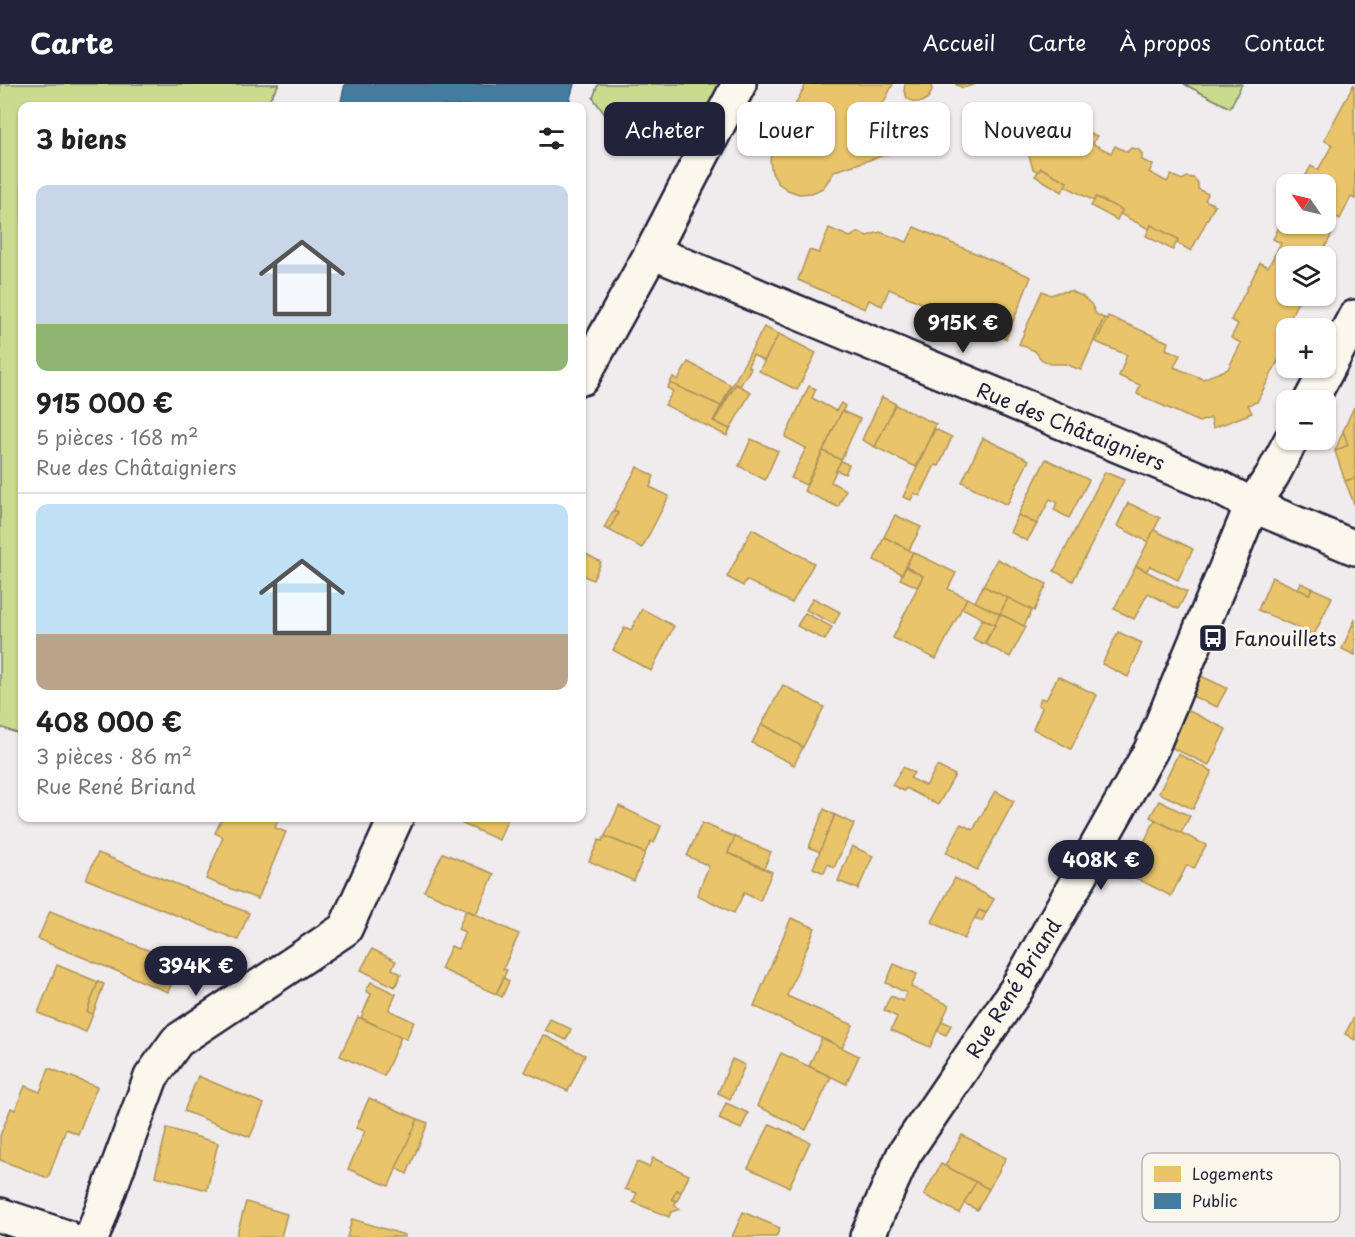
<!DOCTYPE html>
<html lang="fr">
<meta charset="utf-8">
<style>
body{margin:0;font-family:"Playpen Sans",sans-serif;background:#f6f6f6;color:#222;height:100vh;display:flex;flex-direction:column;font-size:22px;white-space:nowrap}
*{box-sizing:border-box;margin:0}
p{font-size:20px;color:#767676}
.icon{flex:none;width:33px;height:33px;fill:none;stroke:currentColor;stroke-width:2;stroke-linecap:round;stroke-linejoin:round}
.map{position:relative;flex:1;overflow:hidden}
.details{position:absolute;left:18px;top:18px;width:568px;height:720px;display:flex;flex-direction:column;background:#fff;border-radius:12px;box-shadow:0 2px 4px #0004}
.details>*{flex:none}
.banner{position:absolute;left:604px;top:18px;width:570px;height:54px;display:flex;gap:12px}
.needle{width:39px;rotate:304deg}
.controls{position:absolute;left:1276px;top:90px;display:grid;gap:12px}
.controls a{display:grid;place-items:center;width:60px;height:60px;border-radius:12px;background:#fff;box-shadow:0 2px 4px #0004;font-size:30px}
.price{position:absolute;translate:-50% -51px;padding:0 14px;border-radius:21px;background:#22223b;color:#fff;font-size:20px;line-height:39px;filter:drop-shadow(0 2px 3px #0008)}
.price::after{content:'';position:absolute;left:50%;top:36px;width:18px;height:14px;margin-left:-9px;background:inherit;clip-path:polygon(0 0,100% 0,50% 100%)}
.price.active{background:#222;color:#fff}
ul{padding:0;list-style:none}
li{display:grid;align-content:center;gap:12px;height:318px;padding:0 18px}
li+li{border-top:2px solid #e0e0e0}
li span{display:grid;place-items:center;height:186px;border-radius:12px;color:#555}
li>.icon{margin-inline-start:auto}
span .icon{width:108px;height:108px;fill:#fffc;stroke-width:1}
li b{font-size:26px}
h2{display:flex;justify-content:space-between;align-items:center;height:72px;padding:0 18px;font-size:26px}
.chip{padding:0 21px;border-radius:12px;background:#fff;box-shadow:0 2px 4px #0004;font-size:21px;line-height:54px}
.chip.active{background:#22223b;color:#fff}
header{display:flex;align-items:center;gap:36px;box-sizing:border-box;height:84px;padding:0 30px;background:#22223b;color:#fff}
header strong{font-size:28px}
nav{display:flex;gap:33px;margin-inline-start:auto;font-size:21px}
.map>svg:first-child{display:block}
.green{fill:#cadb8f;stroke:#767e65;stroke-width:1.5}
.homes{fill:#e9c46a;stroke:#ad935c;stroke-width:1.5}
.public{fill:#457b9d;stroke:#3a6080;stroke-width:1.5}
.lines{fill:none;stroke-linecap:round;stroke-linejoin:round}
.street-casing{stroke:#22223b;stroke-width:38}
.street{stroke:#fbf7ec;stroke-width:33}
.labels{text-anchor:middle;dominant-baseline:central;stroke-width:6;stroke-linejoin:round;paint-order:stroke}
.street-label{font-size:20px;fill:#22223b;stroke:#fbf7ec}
.poi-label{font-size:20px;fill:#22223b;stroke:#fbf7ec;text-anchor:start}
.key{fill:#fbf7ec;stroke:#bab7b7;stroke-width:1.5}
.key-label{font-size:16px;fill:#22223b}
</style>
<header>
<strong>Carte</strong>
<nav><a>Accueil</a><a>Carte</a><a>À propos</a><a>Contact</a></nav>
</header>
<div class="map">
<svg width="1355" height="1153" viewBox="0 0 1355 1153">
<rect width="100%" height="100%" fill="#f0ebec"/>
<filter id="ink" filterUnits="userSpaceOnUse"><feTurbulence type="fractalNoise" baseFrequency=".0167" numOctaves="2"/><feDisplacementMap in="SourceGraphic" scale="12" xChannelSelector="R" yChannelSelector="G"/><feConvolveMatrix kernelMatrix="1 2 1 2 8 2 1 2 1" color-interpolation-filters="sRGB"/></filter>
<g filter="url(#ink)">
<g class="green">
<path d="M0 0H279L265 22H22V651L0 643Z"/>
<path d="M598 0H720L682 71 631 67 593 14Z"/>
<path d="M1184 0H1242L1230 24Z"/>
</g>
<g class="homes">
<path d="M806 0H893L878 30 891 69 835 87 823 104 812 109 799 110 788 106 778 99 772 89 770 77 772 65Z"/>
<path d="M905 0H931L932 7 928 14 922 18H914L907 14 904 7Z"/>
<path d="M955 0H976L963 4Z"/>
<path d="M1354 0 1355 115 1351 113 1340 135 1326 127V100H1301L1311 82 1318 86 1332 61 1324 56Z"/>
<path d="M1061 34 1069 38 1075 35 1081 36 1085 40V47L1097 52 1093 60 1111 69 1115 62 1127 68 1131 64 1138 65 1142 70V76L1153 81 1149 88 1167 98 1171 91 1182 96 1187 93 1194 94 1198 99V105L1208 110 1205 116 1215 121 1191 167 1177 159 1178 155 1151 141 1149 145 1120 130 1122 126 1096 113 1094 117 1065 102 1067 98 1041 84 1038 88 1033 85 1025 59 1036 56 1047 35 1057 40Z"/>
<path d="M1042 43 1036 56 1025 59 1023 51Z"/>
<path d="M1041 84 1067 98 1062 108 1035 92Z"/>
<path d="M1096 113 1122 126 1117 136 1091 122Z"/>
<path d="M1287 128V140H1317L1333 148 1322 169 1331 173 1326 183V172H1287V212H1301L1281 251 1287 255V259L1257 318 1248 321 1252 329 1213 344 1211 334 1199 338 1137 310 1140 301 1119 292 1127 271 1096 258 1108 232 1168 258 1166 265 1180 271 1174 283 1203 295 1228 285 1241 259 1231 254 1238 240 1231 236 1260 179 1268 183 1281 159 1273 155Z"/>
<path d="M1151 141 1178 155 1173 166 1146 152Z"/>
<path d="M914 143 1031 193 1006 255 889 205 882 222 869 216 865 225 798 196 809 166 819 169 829 144 850 153 857 149H861L867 152 880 148 907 158Z"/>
<path d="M1042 207 1051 211 1059 208 1071 207 1082 212 1091 220 1096 230 1104 234 1081 286 1065 280H1050L1041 275 1035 267 1019 260Z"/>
<path d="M1104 234 1107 235 1096 258 1094 257Z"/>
<path d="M764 243 779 250 764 277 753 271 748 282 751 284 740 302 736 300 713 337Z"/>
<path d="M779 250 816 269 797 306 759 287Z"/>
<path d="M688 278 731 301 721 322 670 299 673 293 678 296Z"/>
<path d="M670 299 721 322 713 337 730 345 727 352 665 321 673 307 667 304Z"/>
<path d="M736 300 751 308 730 345 714 337Z"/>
<path d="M809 302 816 305 812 314 836 327 841 319 845 322 806 401 791 394 806 364 785 353Z"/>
<path d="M882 313 896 320 875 363 862 356Z"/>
<path d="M895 321 936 340 916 383 875 363Z"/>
<path d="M1354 323 1355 394 1345 397 1335 367 1348 361 1343 347Z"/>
<path d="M842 327 860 335 841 376 823 367Z"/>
<path d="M935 345 952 353 939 382 935 381 920 412 914 409 911 416 903 413Z"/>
<path d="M1343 347 1348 361 1335 367Z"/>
<path d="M983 354 1029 376 1007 421 962 398Z"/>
<path d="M751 355 778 367 765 396 739 382Z"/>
<path d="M823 367 841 376 831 398 846 406 838 423 804 407Z"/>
<path d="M1046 375 1089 396 1069 434 1054 426 1057 418 1050 415 1037 440 1018 431Z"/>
<path d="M841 377 849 381 845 390 836 386Z"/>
<path d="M637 383 654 392 650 403 669 412 642 464 609 446 618 429 613 427Z"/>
<path d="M1105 388 1124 396 1073 497 1054 487Z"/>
<path d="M1355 394V422L1345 397Z"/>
<path d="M1128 419 1160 434 1148 458 1117 442Z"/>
<path d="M613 427 618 429 609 446 604 444Z"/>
<path d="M895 431 921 443 909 466 884 453Z"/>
<path d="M1018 431 1037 440 1027 457 1010 448Z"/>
<path d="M752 445 814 479 792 519 746 496 743 502 727 493Z"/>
<path d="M1154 446 1193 465 1178 496 1150 482 1146 487 1136 482Z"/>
<path d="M884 453 913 468 902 490 874 476Z"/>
<path d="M582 468 601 478 593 496 582 491Z"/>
<path d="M913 468 956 489 948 505 967 514 936 575 893 554 923 492 906 483Z"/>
<path d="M997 475 1047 500 1034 527 983 502Z"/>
<path d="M1136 482 1187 508 1178 525 1148 509 1134 535 1114 525Z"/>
<path d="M906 483 923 492 917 503 900 495Z"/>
<path d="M1272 493 1309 510 1312 504 1332 513 1314 551 1258 526Z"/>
<path d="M1301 499 1312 504 1309 510 1298 505Z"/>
<path d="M983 502 1008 514 1000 530 975 518Z"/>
<path d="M813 514 840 528 834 540 806 526Z"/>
<path d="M967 514 1000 530 995 541 962 524Z"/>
<path d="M1008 514 1032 526 1024 542 1000 530Z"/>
<path d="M642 525 674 542 651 587 613 566 625 543 631 546Z"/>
<path d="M805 529 832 543 825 556 797 542Z"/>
<path d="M1000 530 1026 543 1010 573 985 560Z"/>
<path d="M982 535 995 541 984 560 973 555Z"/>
<path d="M1355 535V571L1342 565Z"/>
<path d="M1118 548 1142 559 1128 593 1102 580Z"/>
<path d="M1058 592 1097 611 1071 665 1033 645 1042 624 1038 621 1041 614 1046 616Z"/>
<path d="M1201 592 1227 604 1217 623 1192 612Z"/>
<path d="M783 601 824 623 803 663 762 640Z"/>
<path d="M1187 626 1226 645 1209 681 1170 663Z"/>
<path d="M762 640 803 663 794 681 752 659Z"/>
<path d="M1178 670 1212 687 1193 725 1159 709Z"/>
<path d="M937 682 955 691 938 721 906 704 904 707 892 701 903 683 914 689 910 694 926 702Z"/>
<path d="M995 707 1014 717 977 786 946 769 961 740 973 746Z"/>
<path d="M1159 717 1190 732 1181 749 1150 733Z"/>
<path d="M619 722 661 742 654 759 651 757 645 769 605 752Z"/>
<path d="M824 725 835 731 820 768 809 763Z"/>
<path d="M835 731 854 740 834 784 828 780 824 789 813 784Z"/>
<path d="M222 734H279L275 744 286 748 258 815 206 795 223 753 215 749Z"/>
<path d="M457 734H508L499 756 456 737Z"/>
<path d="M1155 736 1206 761 1194 785 1187 781 1171 812 1128 790Z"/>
<path d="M702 739 735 753 728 769 772 788 760 817 744 809 734 829 697 811 709 782 687 772Z"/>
<path d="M605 752 645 769 634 797 589 777 599 756 602 757Z"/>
<path d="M735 753 771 768 764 784 728 769Z"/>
<path d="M852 762 873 772 858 805 838 797Z"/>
<path d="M98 769 249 829 238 856 86 795Z"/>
<path d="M443 769 494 790 476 830 424 807Z"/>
<path d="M955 794 994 815 986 829 979 826 964 855 932 838Z"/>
<path d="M466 826 519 850 503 885 507 886 496 910 441 885 451 862 458 865 465 848 458 845Z"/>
<path d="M979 826 986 829 982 837 975 834Z"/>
<path d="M50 827 180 879 168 908 38 855Z"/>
<path d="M791 834 815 844 787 912 853 941 842 964 754 922Z"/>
<path d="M372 865 396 877 392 885 401 890 395 903 361 886Z"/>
<path d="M894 880 917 890 911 903 949 921 930 963 891 946 897 933 884 926 887 919 891 912 903 917 907 909 886 899Z"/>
<path d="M57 881 98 898 87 928 93 930 86 948 38 929Z"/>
<path d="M504 894 509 897 502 913 496 910Z"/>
<path d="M98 898 104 900 93 930 87 928Z"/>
<path d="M371 898 396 910 389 926 414 938 406 955 361 934 371 910 366 907Z"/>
<path d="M1355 931V956L1345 950Z"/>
<path d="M358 933 401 953 384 992 340 972Z"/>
<path d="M550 935 571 945 566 956 545 946Z"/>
<path d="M942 937 951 941 946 951 937 947Z"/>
<path d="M543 951 585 971 568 1007 525 988Z"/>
<path d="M822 954 859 972 846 1000 809 982Z"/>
<path d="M781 969 831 993 806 1046 757 1022Z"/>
<path d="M732 975 745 981 730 1015 718 1009Z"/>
<path d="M49 984 97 1003 78 1050 66 1045 48 1094 0 1076V1052L11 1024 15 1026 25 1002 40 1008Z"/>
<path d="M198 992 264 1020 250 1053 184 1027Z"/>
<path d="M369 1014 418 1035 389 1102 348 1085 365 1047 356 1044Z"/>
<path d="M726 1019 748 1029 741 1045 719 1035Z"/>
<path d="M418 1035 428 1039 407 1090 396 1084Z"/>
<path d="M770 1040 810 1058 789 1103 748 1084Z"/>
<path d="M167 1044 218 1059 207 1106 155 1092Z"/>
<path d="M962 1051 1006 1074 989 1105 945 1082Z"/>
<path d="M653 1074 689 1091 681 1108 677 1106 672 1115 677 1117 674 1121 680 1125 671 1128 669 1133 633 1118 637 1109 625 1105 637 1078 649 1083Z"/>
<path d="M941 1080 976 1098 959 1129 924 1111Z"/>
<path d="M976 1098 989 1105 977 1126 964 1119Z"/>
<path d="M677 1106 681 1108 677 1117 672 1115Z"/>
<path d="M246 1118 287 1130 281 1153H236Z"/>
<path d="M743 1128 780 1144 776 1153H732Z"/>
<path d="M352 1135 405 1151V1153H347Z"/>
</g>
<path class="public" d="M345 0H574L568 22H340Z"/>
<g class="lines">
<g class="street-casing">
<g id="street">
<path d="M652 168 1218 403 1252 421 1355 464"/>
<path d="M582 294 652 168 739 0"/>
<path d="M1311 316 1355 233"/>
<path d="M0 1131 66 1153"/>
<path d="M92 1153 151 993 177 957 345 845 396 734"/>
<path d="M867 1153 904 1070 1016 906 1151 666 1252 421 1272 392 1291 356"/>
</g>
</g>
<use href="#street" class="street"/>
</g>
</g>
<defs>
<g id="bus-square" transform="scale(1.5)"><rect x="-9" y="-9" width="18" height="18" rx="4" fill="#22223b" stroke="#fbf7ec"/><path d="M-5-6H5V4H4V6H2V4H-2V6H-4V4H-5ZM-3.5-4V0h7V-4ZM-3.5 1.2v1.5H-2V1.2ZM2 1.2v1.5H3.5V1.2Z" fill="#fff"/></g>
</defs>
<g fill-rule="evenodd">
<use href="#bus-square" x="1213" y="554"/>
</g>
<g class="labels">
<g class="street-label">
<text transform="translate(1071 342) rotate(22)">Rue des Châtaigniers</text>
<text transform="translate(1013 904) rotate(-58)">Rue René Briand</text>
</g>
<g class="poi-label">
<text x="1234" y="554">Fanouillets</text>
</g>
</g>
<rect x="1142" y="1069" width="198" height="69" rx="9" class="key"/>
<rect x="1154" y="1082" width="27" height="16" fill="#e9c46a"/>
<rect x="1154" y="1109" width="27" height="16" fill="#457b9d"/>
<g class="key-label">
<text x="1192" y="1096">Logements</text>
<text x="1192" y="1123">Public</text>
</g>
</svg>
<div class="controls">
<a><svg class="needle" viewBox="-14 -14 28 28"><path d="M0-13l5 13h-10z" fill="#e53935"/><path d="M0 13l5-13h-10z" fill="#767676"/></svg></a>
<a><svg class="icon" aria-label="layers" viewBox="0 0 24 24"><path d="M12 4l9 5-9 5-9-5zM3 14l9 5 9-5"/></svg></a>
<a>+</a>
<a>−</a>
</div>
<b class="price active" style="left:963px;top:270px">915K €</b>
<b class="price" style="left:1101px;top:807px">408K €</b>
<b class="price" style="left:196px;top:913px">394K €</b>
<div class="banner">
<a class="chip active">Acheter</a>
<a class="chip">Louer</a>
<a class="chip">Filtres</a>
<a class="chip">Nouveau</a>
</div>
<section class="details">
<h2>3 biens<svg class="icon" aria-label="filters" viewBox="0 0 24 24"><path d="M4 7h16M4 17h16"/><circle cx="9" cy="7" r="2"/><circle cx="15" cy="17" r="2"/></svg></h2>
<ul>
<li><span style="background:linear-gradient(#c9d6e8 75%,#8fb573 0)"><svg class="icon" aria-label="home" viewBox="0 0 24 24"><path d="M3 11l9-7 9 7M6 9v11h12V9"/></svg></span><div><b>915 000 €</b><p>5 pièces · 168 m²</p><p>Rue des Châtaigniers</p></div></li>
<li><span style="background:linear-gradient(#bfe0f5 70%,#b9a48a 0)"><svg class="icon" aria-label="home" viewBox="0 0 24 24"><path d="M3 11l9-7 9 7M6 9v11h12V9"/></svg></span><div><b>408 000 €</b><p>3 pièces · 86 m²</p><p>Rue René Briand</p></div></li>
</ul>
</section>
</div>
